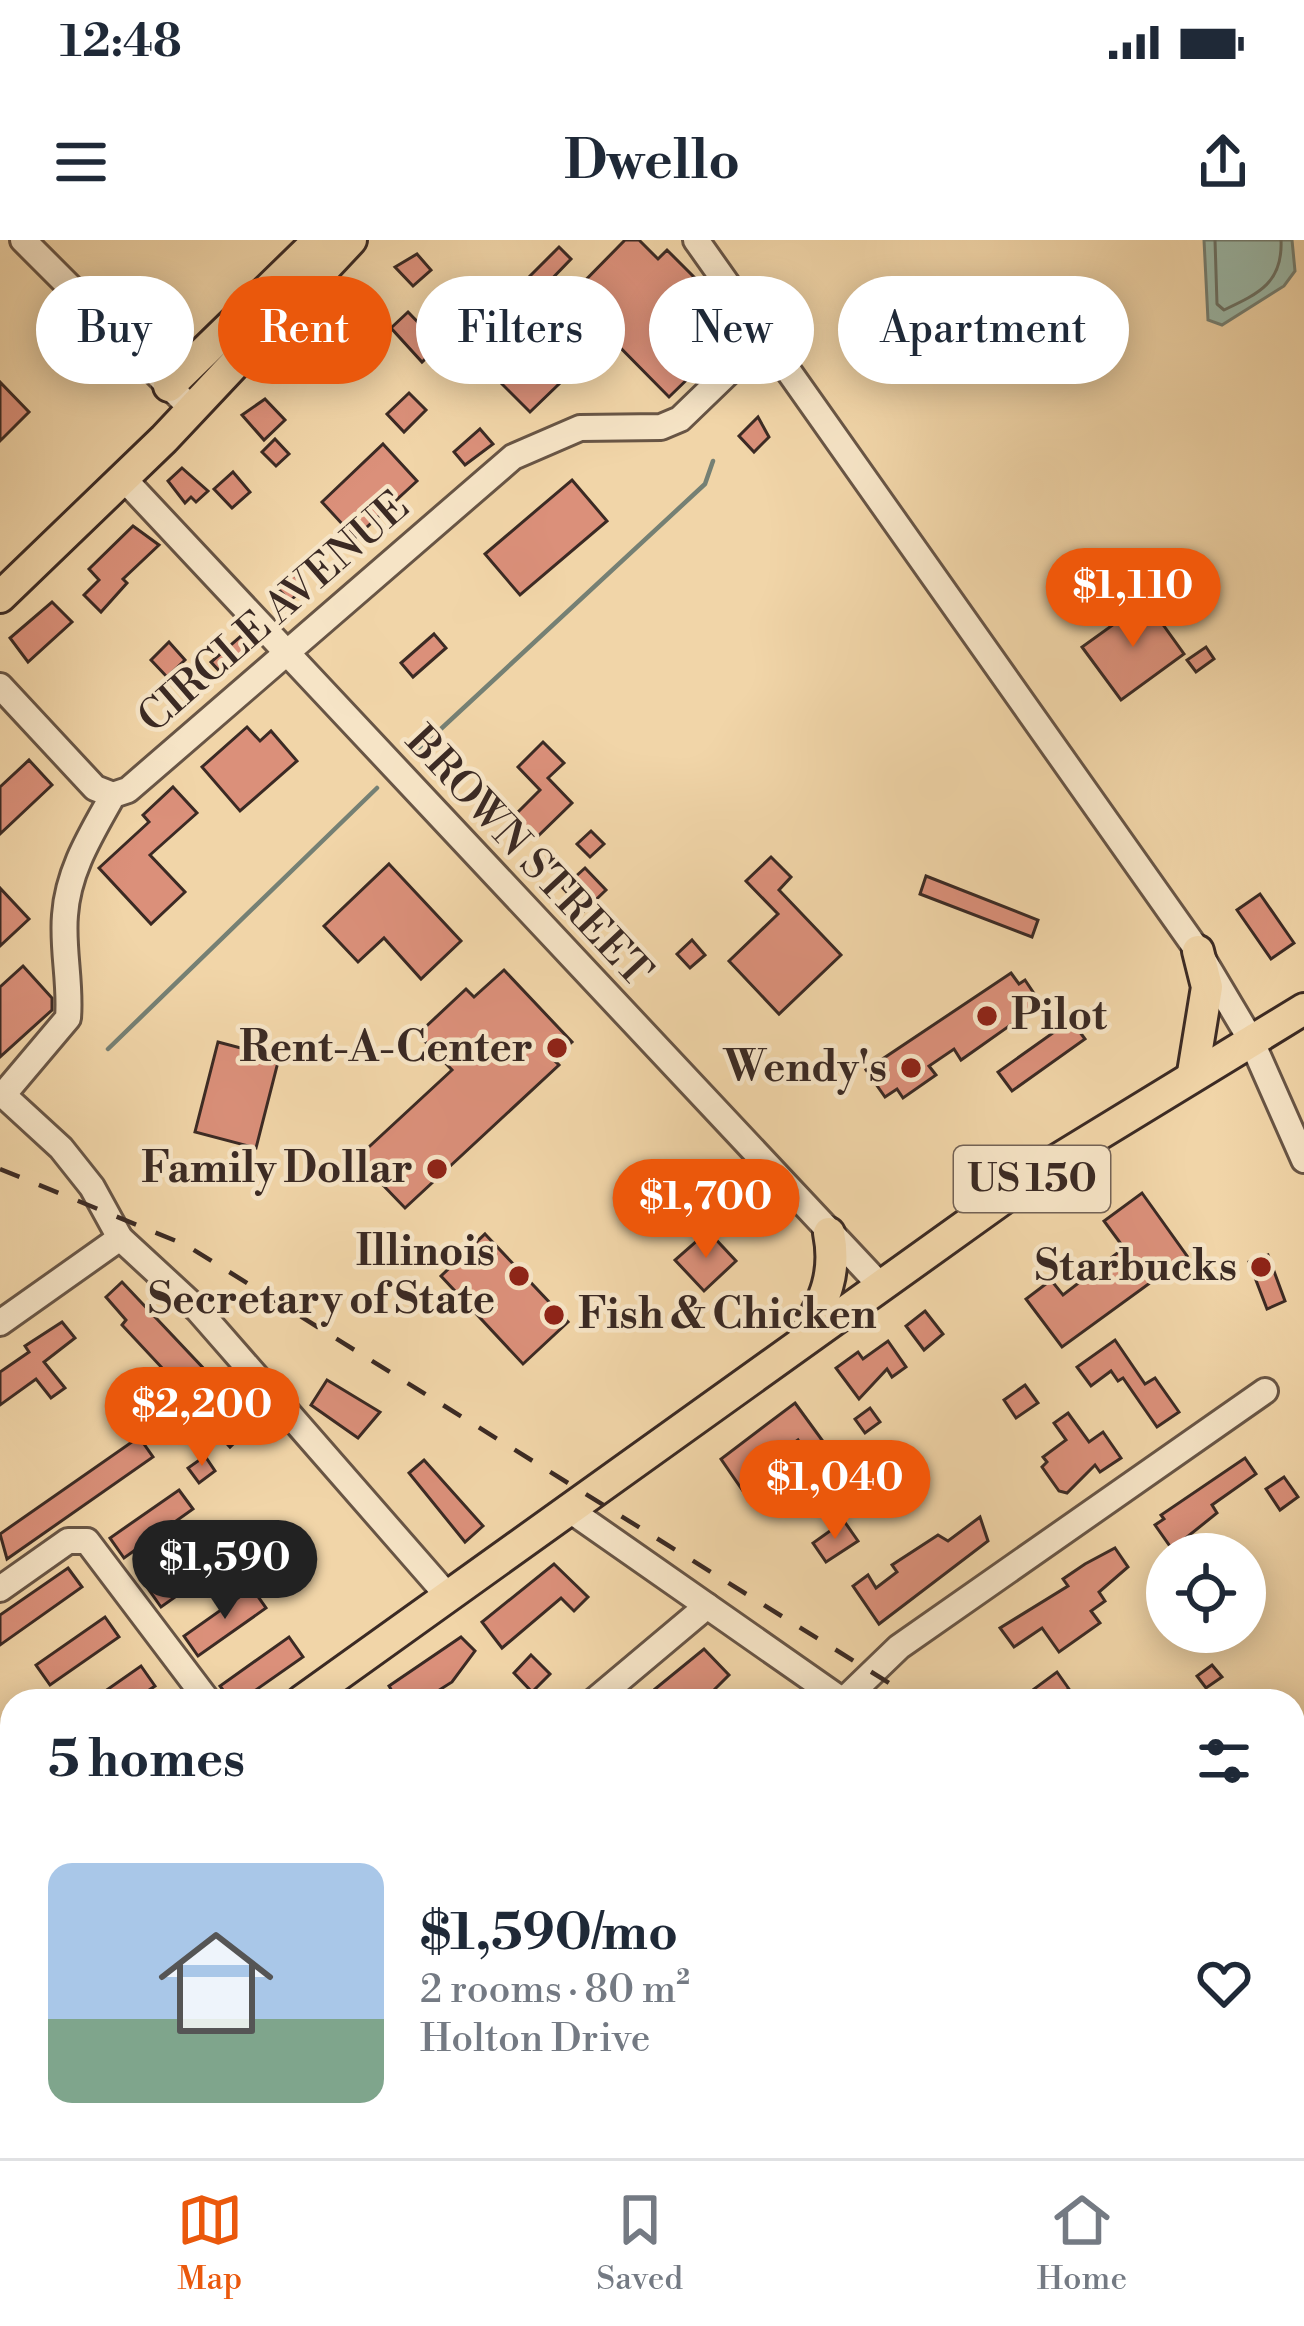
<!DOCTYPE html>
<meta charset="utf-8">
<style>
body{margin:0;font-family:"Libre Bodoni",serif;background:#f6f6f7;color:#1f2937;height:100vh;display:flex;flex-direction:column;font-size:45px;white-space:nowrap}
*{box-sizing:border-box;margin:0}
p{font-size:39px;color:#747a83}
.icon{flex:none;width:66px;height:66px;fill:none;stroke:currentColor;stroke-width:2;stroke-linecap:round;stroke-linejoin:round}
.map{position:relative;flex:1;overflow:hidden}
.details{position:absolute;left:0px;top:1449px;width:1305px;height:471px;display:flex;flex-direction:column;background:#fff;border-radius:36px 36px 0 0;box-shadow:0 6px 30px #0003}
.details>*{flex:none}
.top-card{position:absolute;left:36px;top:36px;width:1233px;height:108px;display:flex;gap:24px}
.buttons{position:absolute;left:1146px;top:1293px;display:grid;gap:24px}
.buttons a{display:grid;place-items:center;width:120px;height:120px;border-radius:50%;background:#fff;box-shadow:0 6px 30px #0003;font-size:60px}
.price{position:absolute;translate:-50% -102px;padding:0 27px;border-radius:42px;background:#ea580c;color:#fff;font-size:39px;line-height:78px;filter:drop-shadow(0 3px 6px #0008)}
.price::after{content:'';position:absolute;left:50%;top:72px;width:36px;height:27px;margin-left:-18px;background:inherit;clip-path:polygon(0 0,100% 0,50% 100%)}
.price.on{background:#222;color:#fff}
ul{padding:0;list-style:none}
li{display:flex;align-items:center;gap:36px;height:300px;padding:0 48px}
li+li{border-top:3px solid #e0e1e3}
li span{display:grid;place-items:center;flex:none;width:336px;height:240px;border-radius:24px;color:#555}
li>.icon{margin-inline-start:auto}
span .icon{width:144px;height:144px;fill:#fffc;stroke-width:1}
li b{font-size:51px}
h2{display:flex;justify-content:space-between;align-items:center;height:144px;padding:0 48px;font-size:51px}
.pill{padding:0 42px;border-radius:54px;background:#fff;box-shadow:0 6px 30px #0003;font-size:42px;line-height:108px}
.pill.on{background:#ea580c;color:#fff}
.status{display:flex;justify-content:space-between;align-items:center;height:84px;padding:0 60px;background:#fff;direction:ltr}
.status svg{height:33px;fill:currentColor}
header{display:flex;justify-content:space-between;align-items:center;height:156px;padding:0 48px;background:#fff;font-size:54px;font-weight:800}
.tabs{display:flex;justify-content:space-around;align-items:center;height:168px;border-top:3px solid #e0e1e3;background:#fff;font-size:33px;color:#747a83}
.tabs a{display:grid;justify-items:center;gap:6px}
.tabs .on{color:#ea580c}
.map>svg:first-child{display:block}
.green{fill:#b9bd88;stroke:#7a7456;stroke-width:3}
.water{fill:#9bb9a9;stroke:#758074;stroke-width:3}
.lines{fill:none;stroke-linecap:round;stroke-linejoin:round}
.shore{stroke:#6b7266;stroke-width:3}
.stream{stroke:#758074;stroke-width:4.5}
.building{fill:#db907a;stroke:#3b2a24;stroke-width:3}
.minor-casing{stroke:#685545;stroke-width:30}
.major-casing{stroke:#3b2a24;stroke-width:36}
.minor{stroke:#f6e4c6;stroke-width:24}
.major{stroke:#f1d5a8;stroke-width:30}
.rail{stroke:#3b2a24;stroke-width:4.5;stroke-dasharray:21 21;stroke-linecap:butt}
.poi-dot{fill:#8f2418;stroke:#f6e4c6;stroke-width:4.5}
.labels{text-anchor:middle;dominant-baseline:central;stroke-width:9;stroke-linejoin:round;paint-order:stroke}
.shield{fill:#f6e4c6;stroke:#736255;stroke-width:3}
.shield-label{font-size:39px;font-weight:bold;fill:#3b2a24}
.street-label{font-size:42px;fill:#3b2a24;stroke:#f6e4c6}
.poi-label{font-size:42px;font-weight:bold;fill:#3b2a24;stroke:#f6e4c6;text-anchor:end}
</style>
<div class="status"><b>12:48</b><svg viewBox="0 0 49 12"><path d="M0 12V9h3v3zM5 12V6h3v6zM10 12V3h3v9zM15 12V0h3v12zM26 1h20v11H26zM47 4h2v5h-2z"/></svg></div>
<header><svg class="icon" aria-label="menu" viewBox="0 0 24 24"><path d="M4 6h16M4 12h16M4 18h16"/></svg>Dwello<svg class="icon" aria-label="share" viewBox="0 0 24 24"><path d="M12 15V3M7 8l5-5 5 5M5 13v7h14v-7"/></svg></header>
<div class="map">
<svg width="1304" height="1918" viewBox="0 0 1304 1918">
<rect width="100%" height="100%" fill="#f1d5a8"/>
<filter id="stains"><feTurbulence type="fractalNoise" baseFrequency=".00167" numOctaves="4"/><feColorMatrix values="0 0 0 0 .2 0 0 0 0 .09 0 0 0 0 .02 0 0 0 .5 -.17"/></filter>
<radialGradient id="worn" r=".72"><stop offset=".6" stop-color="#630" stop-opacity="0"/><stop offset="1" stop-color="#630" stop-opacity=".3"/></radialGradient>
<path class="green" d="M1293 1774 1304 1781V1918H824L835 1908H1293Z"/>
<path class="water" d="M1204 0H1292L1295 31 1284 46 1222 85 1208 80Z"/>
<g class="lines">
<path class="shore" d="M1215 0 1217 64 1224 70C1260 53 1283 42 1281 0"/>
<g class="stream">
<path d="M416 512 705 244 713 221"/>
<path d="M108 809 377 548"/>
</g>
</g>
<g class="building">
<path d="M625 0H639L658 19 667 10 694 37 657 74 704 123 669 157 589 76 583 82 563 63Z"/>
<path d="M559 7 571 19 542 49 530 36Z"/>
<path d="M417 14 431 30 413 46 395 27Z"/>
<path d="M408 72 440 105 422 122 391 88Z"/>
<path d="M343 73 378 109 359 128 324 91Z"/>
<path d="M503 87 560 143 530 172 474 116Z"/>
<path d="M0 142 29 172 0 201Z"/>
<path d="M409 153 426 170 404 192 387 174Z"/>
<path d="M265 159 285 180 264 200 242 175Z"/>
<path d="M758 177 769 197 754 212 739 196Z"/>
<path d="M480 189 493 204 465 225 454 212Z"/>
<path d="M275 199 289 214 276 226 262 212Z"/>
<path d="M383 204 417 241 355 298 322 262Z"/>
<path d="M182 228 208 251 196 262 191 257 185 263 168 241Z"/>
<path d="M233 232 250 252 232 268 214 249Z"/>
<path d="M572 240 607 281 520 355 485 314Z"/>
<path d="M133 286 159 305 123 339 127 343 101 372 84 355 99 340 89 329Z"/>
<path d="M292 332 305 347 290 361 276 347Z"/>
<path d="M1146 361 1184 414 1121 460 1082 407Z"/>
<path d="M52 362 72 382 28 422 10 398Z"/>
<path d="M434 394 446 408 413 437 401 423Z"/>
<path d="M241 396 253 408 224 436 211 422Z"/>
<path d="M169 402 185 420 167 437 151 420Z"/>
<path d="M1206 407 1214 419 1196 432 1187 420Z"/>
<path d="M247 487 260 501 271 491 297 521 240 571 202 527Z"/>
<path d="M543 502 564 523 548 538 572 563 536 598 515 575 540 550 518 527Z"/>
<path d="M29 520 52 545 0 594V547Z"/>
<path d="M173 547 197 573 150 615 185 652 151 684 99 628 149 582 143 575Z"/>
<path d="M591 591 604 604 590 617 577 604Z"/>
<path d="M771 617 791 637 779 650 841 715 779 774 729 721 778 674 746 641Z"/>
<path d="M389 624 461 701 421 739 384 698 358 722 324 686Z"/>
<path d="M585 628 606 650 584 671 563 648Z"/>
<path d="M926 636 1038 680 1032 697 920 654Z"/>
<path d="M0 648 29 679 0 706Z"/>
<path d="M1260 654 1294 703 1271 719 1237 670Z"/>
<path d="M692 700 705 715 690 728 677 714Z"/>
<path d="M23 726 52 758V770L0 817V747Z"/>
<path d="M504 730 572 802 553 819 559 825 405 968 357 918 452 830 418 794 466 749 474 757Z"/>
<path d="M1011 733 1019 744 1025 740 1037 758 1032 762 1036 767 961 820 954 809 929 826 936 835 903 858 897 849 885 857 866 830Z"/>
<path d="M1071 780 1085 799 1012 851 998 832Z"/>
<path d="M218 802 279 818 256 908 195 892Z"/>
<path d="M1142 953 1187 1016 1062 1107 1026 1059 1051 1040 1063 1055 1124 1008 1104 981Z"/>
<path d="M708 991 736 1021 704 1051 675 1020Z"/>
<path d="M485 994 568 1082 523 1124 441 1036Z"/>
<path d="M1268 1015 1285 1061 1267 1069 1249 1022Z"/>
<path d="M122 1042 223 1149 203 1166 181 1140 164 1156 152 1142 165 1131 122 1085 126 1080 106 1057Z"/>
<path d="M925 1071 943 1094 924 1110 906 1086Z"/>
<path d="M62 1082 75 1098 44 1122 65 1148 51 1158 36 1139 0 1165V1132L29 1112 25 1106Z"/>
<path d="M1115 1100 1145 1144 1155 1138 1179 1172 1157 1187 1123 1138 1118 1141 1111 1131 1091 1146 1077 1127Z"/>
<path d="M888 1101 906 1127 892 1137 887 1129 859 1159 836 1128 858 1112 863 1119Z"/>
<path d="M327 1140 380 1172 358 1198 311 1165Z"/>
<path d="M1025 1145 1038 1163 1016 1178 1004 1160Z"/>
<path d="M795 1163 822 1200 806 1212 798 1200 751 1234 757 1242 743 1251 721 1219Z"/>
<path d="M870 1168 880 1182 865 1193 855 1179Z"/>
<path d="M247 1170 257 1181 230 1207 217 1193Z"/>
<path d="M194 1171 205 1183 185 1202 173 1189Z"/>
<path d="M1068 1173 1089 1202 1103 1192 1121 1218 1100 1232 1095 1225 1067 1253 1059 1251 1042 1227 1047 1222 1043 1217 1066 1200 1054 1183Z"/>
<path d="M139 1197 153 1217 7 1319 0 1294Z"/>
<path d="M205 1216 215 1231 199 1243 188 1228Z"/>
<path d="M1245 1218 1256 1234 1212 1265 1217 1273 1172 1309 1155 1285 1164 1279 1161 1275Z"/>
<path d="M424 1220 483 1286 465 1302 409 1233Z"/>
<path d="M1284 1237 1298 1257 1280 1270 1266 1249Z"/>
<path d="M179 1250 193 1269 124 1318 110 1298Z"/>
<path d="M980 1277 988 1301 879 1384 853 1346 868 1335 876 1348 897 1332 892 1325 938 1295 948 1301Z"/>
<path d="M844 1281 858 1301 826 1322 813 1303Z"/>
<path d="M215 1299 229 1319 161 1367 147 1347Z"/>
<path d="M1115 1308 1128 1327 1099 1352 1105 1361 1091 1371 1100 1383 1059 1412 1042 1388 1014 1407 1000 1388 1068 1346 1063 1339 1085 1324Z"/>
<path d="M554 1324 588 1357 574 1371 561 1358 502 1408 482 1382Z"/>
<path d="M68 1328 82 1347 0 1405V1375Z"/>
<path d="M252 1348 266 1368 198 1416 184 1396Z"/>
<path d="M105 1377 119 1397 50 1445 36 1425Z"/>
<path d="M289 1397 303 1417 240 1461H231L220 1446Z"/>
<path d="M461 1397 475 1411 452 1442 422 1461H398L389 1446Z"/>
<path d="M704 1409 729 1435 713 1451 723 1461H665L655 1449Z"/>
<path d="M531 1415 550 1434 532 1452 514 1433Z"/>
<path d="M1212 1425 1222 1437 1206 1448 1197 1436Z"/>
<path d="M141 1426 155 1446 133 1461H91Z"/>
<path d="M1057 1432 1069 1449 1042 1461 1034 1449Z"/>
</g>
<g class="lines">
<g class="minor-casing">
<g id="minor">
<path d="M23 0 181 158"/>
<path d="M696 0 1198 711 1251 800 1304 920"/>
<path d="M124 239 880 1045"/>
<path d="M0 446 95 548 113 555"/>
<path d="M0 852 61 908 92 947 120 998 198 1070 447 1355"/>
<path d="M3 855 68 778C71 743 62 709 65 675 68 630 92 593 113 555L128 550 513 217 580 188 661 187 680 179 765 97"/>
<path d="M0 1083 120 998"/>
<path d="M567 1268 843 1461 899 1407 1265 1151"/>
<path d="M0 1349 68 1301H87L208 1461"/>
<path d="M594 1461 707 1366"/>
<path d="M0 1510 12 1517"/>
<path d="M0 1677 12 1669"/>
<path d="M1293 1758 1304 1765"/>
<path d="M51 1918 63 1908"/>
<path d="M459 1918 471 1908"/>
<path d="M799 1918 809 1908"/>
</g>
</g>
<g class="major-casing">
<g id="major">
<path d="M169 146 319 0"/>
<path d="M0 357 164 199 351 0"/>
<path d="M1193 833 1207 747 1198 711"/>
<path d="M805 1094C825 1060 837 1033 829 993"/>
<path d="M302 1461 1057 920 1304 769"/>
<path d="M406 1908 416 1918"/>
</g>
</g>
<use href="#minor" class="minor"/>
<use href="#major" class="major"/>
<g class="rail">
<path d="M0 929 186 1005 918 1461"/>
<path d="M1293 1693 1304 1700"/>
</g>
</g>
<g class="poi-dot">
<circle cx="987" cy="776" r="12"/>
<circle cx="557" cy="808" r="12"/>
<circle cx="911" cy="828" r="12"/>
<circle cx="437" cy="929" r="12"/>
<circle cx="1261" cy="1027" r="12"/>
<circle cx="519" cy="1036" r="12"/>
<circle cx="554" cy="1075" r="12"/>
</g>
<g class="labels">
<rect class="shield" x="954" y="906" width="156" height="66" rx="9"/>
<g class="shield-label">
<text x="1032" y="939">US 150</text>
</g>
<g class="street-label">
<text transform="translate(274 373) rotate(-41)">CIRCLE AVENUE</text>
<text transform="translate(528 617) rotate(47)">BROWN STREET</text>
</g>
<g class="poi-label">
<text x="1011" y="776" text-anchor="start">Pilot</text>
<text x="533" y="808">Rent-A-Center</text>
<text x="887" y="828">Wendy's</text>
<text x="413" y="929">Family Dollar</text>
<text x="495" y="1012">Illinois<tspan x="495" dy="48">Secretary of State</tspan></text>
<text x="1237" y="1027">Starbucks</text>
<text x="578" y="1075" text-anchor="start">Fish &amp; Chicken</text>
</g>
</g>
<rect width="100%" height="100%" filter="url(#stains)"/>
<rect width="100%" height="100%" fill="url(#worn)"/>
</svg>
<div class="buttons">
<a><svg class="icon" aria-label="locate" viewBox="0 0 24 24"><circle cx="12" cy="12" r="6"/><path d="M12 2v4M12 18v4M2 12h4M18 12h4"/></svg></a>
</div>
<b class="price" style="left:1133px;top:410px">$1,110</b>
<b class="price" style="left:706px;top:1021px">$1,700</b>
<b class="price" style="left:202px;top:1229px">$2,200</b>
<b class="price" style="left:835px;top:1302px">$1,040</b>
<b class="price on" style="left:225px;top:1382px">$1,590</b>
<div class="top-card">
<a class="pill">Buy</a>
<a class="pill on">Rent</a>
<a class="pill">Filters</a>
<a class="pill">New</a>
<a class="pill">Apartment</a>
</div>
<section class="details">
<h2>5 homes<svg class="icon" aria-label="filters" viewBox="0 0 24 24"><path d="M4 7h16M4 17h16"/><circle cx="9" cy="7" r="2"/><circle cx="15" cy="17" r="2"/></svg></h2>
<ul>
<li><span style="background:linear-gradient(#a9c7e8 65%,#7fa58c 0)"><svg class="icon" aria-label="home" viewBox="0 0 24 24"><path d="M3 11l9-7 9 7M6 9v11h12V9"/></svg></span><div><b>$1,590/mo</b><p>2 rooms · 80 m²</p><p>Holton Drive</p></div><svg class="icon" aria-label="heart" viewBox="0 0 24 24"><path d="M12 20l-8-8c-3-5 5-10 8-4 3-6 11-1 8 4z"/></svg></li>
</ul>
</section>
</div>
<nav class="tabs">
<a class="on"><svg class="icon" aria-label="map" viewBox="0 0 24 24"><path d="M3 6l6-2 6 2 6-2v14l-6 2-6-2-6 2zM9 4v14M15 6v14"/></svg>Map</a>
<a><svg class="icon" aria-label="saved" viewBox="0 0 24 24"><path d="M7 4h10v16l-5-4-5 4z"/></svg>Saved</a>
<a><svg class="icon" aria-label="home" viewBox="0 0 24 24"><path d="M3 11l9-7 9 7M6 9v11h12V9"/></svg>Home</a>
</nav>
